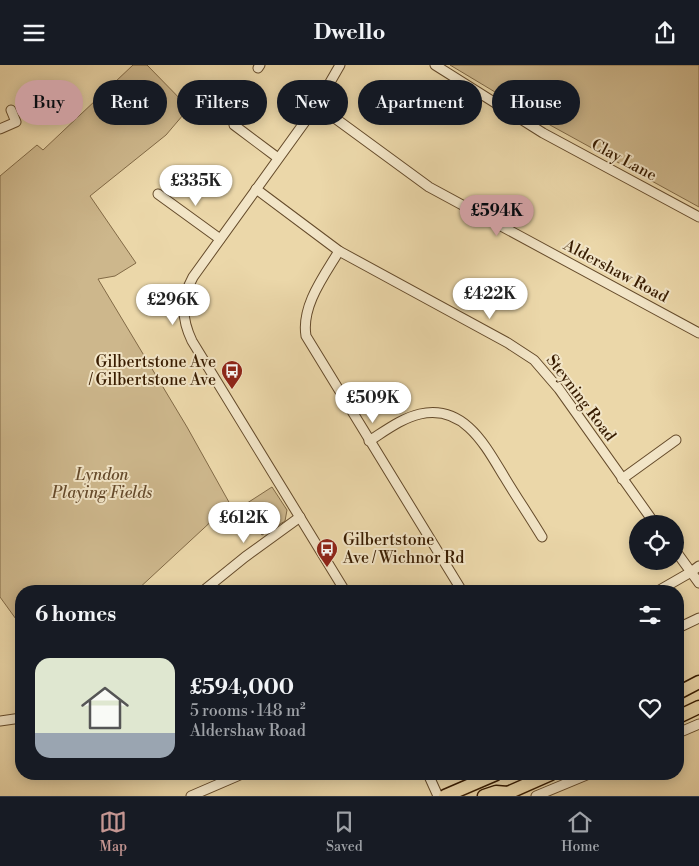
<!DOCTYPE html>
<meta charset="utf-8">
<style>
body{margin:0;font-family:"Libre Bodoni",serif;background:#242831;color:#f1f3f6;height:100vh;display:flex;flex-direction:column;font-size:19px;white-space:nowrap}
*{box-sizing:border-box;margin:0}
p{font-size:16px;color:#9ea1a6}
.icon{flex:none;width:28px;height:28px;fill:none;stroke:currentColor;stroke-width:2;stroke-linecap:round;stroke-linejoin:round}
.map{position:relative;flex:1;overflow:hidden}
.drawer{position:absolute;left:15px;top:520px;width:669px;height:195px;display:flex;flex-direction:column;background:#171b24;border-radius:20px;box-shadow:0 2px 12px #0003}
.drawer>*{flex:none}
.top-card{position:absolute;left:15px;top:15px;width:670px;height:45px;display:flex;gap:10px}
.controls{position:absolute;left:629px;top:450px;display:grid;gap:10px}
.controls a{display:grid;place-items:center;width:55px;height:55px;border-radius:50%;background:#171b24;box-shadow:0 2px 12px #0003;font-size:25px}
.price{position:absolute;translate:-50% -42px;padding:0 11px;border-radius:18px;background:#fff;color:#222;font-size:16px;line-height:32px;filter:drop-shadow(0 1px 2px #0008)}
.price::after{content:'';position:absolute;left:50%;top:30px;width:15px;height:11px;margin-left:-8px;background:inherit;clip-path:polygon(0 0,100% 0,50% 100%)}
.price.current{background:#c59692;color:#111}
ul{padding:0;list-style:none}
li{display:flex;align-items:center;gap:15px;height:125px;padding:0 20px}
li+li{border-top:1px solid #363941}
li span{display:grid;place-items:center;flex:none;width:140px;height:100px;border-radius:15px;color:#555}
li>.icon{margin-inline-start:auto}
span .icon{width:60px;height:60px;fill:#fffc;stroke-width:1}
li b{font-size:21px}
h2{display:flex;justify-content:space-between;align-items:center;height:60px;padding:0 20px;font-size:21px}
.pill{padding:0 18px;border-radius:22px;background:#171b24;box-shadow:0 2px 12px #0003;font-size:18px;line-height:45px}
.pill.current{background:#c59692;color:#111}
header{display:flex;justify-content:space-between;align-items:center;height:65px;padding:0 20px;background:#171b24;font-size:22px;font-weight:700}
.tab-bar{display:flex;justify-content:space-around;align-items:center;height:70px;border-top:1px solid #363941;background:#171b24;font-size:14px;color:#9ea1a6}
.tab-bar a{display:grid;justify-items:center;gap:2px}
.tab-bar .current{color:#c59692}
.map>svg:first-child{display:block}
.green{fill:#cdb78c;stroke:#826a46}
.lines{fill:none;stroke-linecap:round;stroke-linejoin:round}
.minor-casing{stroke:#654b2b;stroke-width:11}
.highway-casing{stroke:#381c01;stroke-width:15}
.minor{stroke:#f2e5c7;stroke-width:9}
.highway{stroke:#ebd7a9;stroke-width:12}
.labels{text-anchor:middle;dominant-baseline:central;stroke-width:4;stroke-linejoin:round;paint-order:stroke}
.street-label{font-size:16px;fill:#381c01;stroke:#f2e5c7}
.poi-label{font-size:16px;fill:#381c01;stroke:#f2e5c7;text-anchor:end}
.park-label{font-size:16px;font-style:italic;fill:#654a2b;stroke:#f2e5c7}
</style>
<header><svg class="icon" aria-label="menu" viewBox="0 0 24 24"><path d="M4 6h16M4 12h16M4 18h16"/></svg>Dwello<svg class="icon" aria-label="share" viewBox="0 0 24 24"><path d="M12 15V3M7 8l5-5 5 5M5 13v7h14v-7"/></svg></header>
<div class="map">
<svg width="699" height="731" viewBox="0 0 699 731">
<rect width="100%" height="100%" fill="#ebd7a9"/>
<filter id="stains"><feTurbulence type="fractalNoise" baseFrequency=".004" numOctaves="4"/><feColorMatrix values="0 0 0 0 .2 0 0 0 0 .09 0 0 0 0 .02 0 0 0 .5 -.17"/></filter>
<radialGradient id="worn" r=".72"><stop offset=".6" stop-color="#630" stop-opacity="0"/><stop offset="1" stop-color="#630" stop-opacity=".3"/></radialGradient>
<g class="green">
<path d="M133 0H147L189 43 166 70 90 131 136 198 115 211 98 214 187 362 230 439 136 526H21V561L0 532V111L37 80 43 85Z"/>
<path d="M450 0H699V142L550 60Z"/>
<path d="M272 422 287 445 285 456 262 470 241 442Z"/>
</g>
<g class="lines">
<g class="minor-casing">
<g id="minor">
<path d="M340 0 317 40 193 212C181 234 181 253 192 276L345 526"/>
<path d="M435 0 543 68 699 152"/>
<path d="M258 3 260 0"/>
<path d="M317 40 429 122 699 268"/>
<path d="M234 60 278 93"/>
<path d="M0 64 16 57 11 45"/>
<path d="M256 124 339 186 508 278 534 295 559 324 655 459"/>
<path d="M158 129 220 174"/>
<path d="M339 186C324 211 301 241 306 271L462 526"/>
<path d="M369 376C385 366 402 353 420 349 465 339 486 382 505 413 517 433 530 452 542 472"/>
<path d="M622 414 676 375"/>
<path d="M675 485 699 518"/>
<path d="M203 526 245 492 300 452"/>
<path d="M658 526 691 507 699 501"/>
<path d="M678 563 699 553"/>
<path d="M0 656 21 653"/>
<path d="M678 668 699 659"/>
<path d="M428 709 438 731"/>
<path d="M191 731 242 709"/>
<path d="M536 731 589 709"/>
</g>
</g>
<g class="highway-casing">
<g id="highway">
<path d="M678 628 699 617"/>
<path d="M678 652 699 642"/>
<path d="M445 731 496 709"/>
<path d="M484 731 496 727 508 728"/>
<path d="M501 731 551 709"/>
</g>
</g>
<use href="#minor" class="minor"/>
<use href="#highway" class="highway"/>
</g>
<defs>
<g id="bus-pin" transform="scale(1.125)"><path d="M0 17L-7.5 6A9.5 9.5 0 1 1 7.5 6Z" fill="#8f2418" stroke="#f2e5c7"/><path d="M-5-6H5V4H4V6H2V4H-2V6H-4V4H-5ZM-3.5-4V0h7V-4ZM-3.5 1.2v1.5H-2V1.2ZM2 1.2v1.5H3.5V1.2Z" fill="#fff"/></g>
</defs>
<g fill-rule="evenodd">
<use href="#bus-pin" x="232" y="306"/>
<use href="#bus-pin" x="327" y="484"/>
</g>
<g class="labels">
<g class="street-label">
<text transform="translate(624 95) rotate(28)">Clay Lane</text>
<text transform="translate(616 206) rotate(28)">Aldershaw Road</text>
<text transform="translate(581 333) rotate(53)">Steyning Road</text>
</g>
<g class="poi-label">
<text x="216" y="297">Gilbertstone Ave<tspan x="216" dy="18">/ Gilbertstone Ave</tspan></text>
<text x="343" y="475" text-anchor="start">Gilbertstone<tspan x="343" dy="18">Ave / Wichnor Rd</tspan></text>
</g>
<g class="park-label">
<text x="102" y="410">Lyndon<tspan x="102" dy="18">Playing Fields</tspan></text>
</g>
</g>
<rect width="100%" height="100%" filter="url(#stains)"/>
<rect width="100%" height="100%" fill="url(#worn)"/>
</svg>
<div class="controls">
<a><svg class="icon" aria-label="locate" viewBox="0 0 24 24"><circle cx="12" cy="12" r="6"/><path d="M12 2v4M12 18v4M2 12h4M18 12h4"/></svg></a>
</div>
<b class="price" style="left:196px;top:142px">£335K</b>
<b class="price current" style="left:497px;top:172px">£594K</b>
<b class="price" style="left:490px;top:255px">£422K</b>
<b class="price" style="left:173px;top:261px">£296K</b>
<b class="price" style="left:373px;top:359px">£509K</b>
<b class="price" style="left:244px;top:479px">£612K</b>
<div class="top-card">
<a class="pill current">Buy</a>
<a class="pill">Rent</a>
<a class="pill">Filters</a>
<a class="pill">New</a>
<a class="pill">Apartment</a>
<a class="pill">House</a>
</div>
<section class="drawer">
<h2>6 homes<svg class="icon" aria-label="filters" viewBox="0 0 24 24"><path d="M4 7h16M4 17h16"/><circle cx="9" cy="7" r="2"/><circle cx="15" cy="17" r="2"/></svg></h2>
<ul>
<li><span style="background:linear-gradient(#dfe7d0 75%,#9aa5b1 0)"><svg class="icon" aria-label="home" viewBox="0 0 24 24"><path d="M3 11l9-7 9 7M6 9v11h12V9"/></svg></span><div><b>£594,000</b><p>5 rooms · 148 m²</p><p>Aldershaw Road</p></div><svg class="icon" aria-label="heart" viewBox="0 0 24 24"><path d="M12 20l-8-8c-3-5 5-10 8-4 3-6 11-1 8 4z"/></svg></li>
</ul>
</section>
</div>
<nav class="tab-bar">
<a class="current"><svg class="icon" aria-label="map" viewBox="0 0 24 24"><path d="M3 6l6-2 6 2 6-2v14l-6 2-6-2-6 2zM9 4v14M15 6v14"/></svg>Map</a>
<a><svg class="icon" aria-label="saved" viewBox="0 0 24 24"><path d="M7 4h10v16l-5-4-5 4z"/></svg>Saved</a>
<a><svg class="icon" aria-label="home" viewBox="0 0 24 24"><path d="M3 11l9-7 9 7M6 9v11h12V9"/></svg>Home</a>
</nav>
